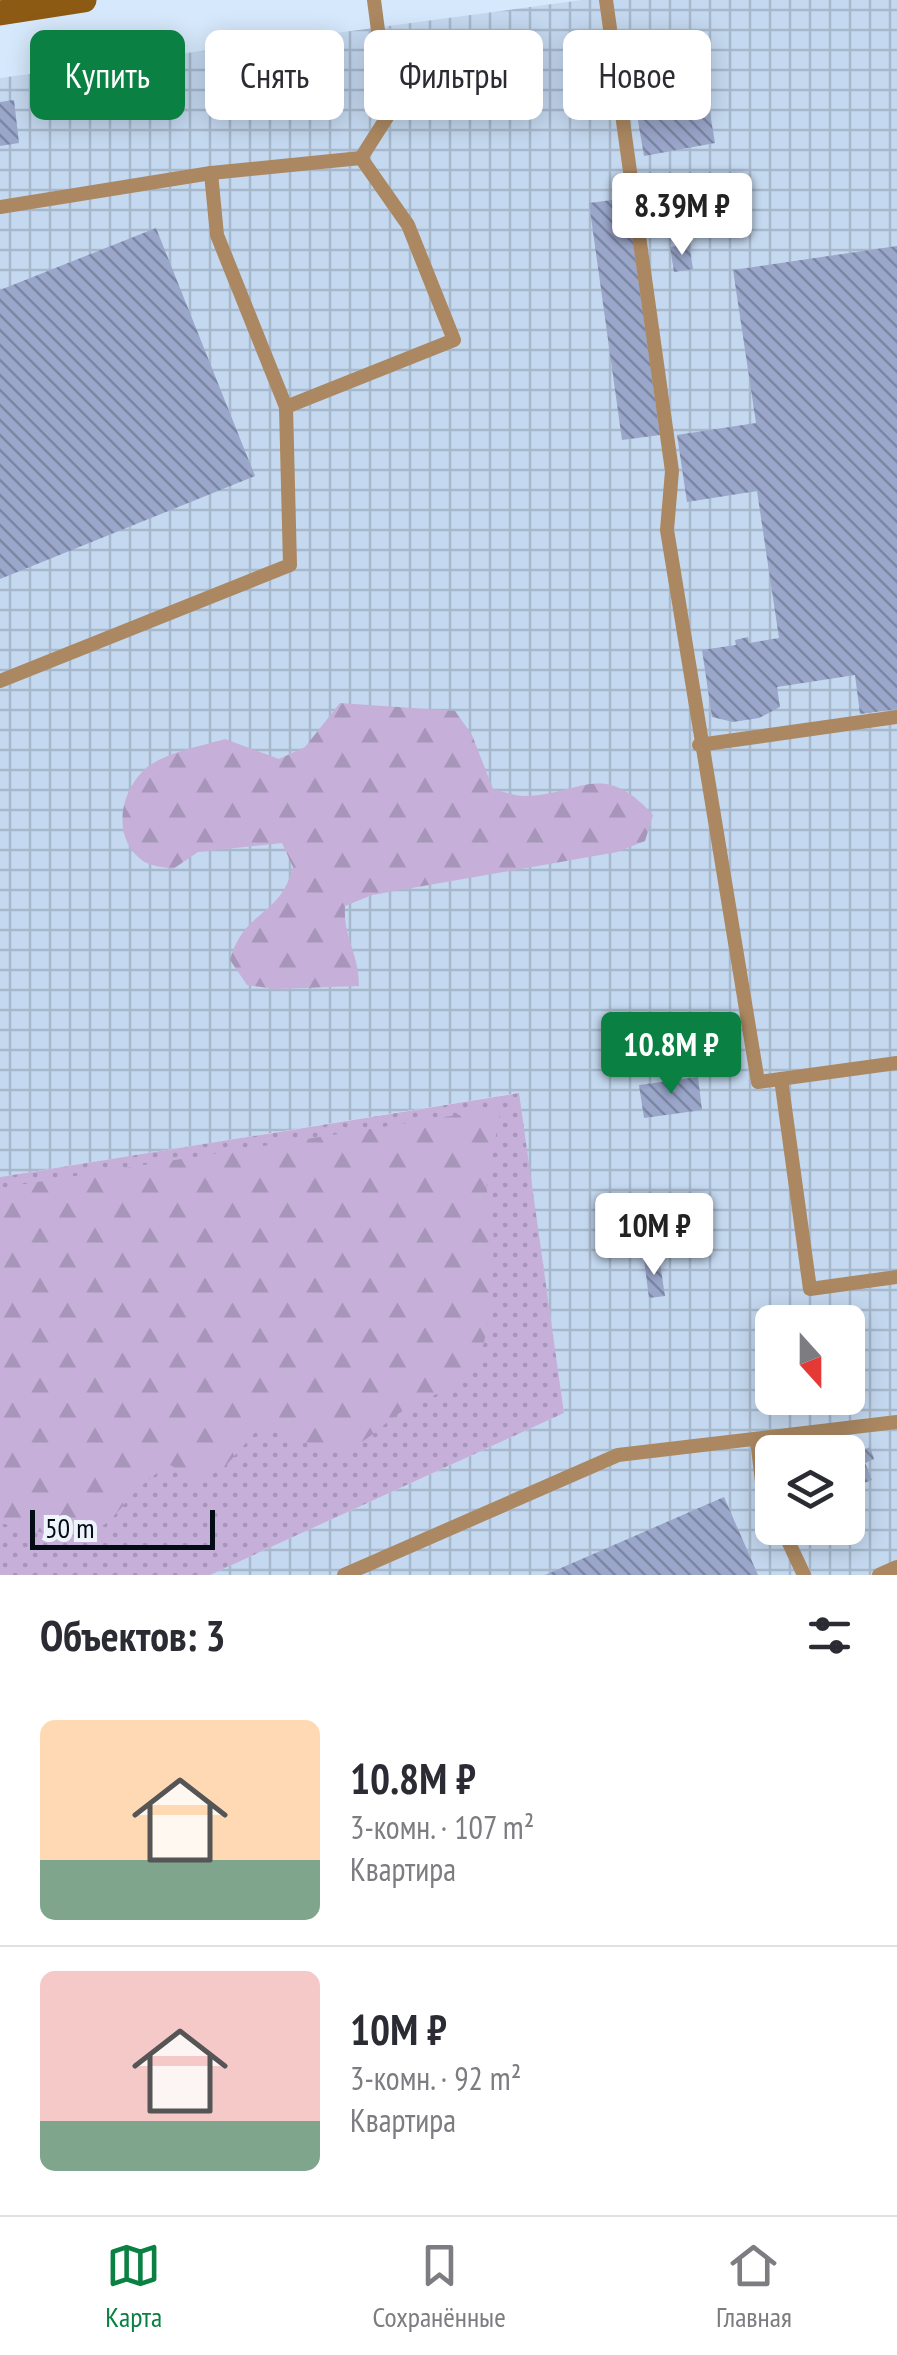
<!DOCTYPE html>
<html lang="ru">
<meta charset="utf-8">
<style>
body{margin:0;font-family:"PT Sans Narrow",sans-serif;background:#f7f7f7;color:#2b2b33;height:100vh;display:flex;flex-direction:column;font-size:38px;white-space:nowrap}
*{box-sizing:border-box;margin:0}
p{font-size:32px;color:#7c7c81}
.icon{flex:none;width:55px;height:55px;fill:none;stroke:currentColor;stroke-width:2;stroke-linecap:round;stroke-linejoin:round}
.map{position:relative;height:1575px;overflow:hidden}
.side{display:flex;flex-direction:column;background:#fff;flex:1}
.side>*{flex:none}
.banner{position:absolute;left:30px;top:30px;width:838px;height:90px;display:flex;gap:20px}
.needle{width:65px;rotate:159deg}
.tools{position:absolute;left:755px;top:1305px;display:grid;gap:20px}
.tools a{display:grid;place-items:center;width:110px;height:110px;border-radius:15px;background:#fff;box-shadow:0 5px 25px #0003;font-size:50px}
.scale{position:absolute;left:30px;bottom:25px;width:185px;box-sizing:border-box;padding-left:10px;border:5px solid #040c16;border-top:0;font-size:28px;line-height:35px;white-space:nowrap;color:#040c16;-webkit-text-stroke:8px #eef4fa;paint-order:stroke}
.price{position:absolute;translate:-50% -85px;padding:0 22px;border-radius:10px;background:#fff;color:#222;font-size:32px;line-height:65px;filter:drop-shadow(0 2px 5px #0008)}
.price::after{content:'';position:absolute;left:50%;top:60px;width:30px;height:22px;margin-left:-15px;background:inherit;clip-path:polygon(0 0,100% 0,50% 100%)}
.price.on{background:#0b8043;color:#fff}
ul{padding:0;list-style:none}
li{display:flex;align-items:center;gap:30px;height:250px;padding:0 40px}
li+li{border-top:2px solid #e1e1e2}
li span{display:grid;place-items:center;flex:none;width:280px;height:200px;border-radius:15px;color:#555}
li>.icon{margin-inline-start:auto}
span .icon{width:120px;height:120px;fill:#fffc;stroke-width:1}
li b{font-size:42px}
h2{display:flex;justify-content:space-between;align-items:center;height:120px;padding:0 40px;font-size:42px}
.tag{padding:0 35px;border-radius:15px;background:#fff;box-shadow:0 5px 25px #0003;font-size:35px;line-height:90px}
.tag.on{background:#0b8043;color:#fff}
.tabs{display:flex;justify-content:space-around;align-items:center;height:140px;border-top:2px solid #e1e1e2;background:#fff;font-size:28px;color:#7c7c81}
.tabs a{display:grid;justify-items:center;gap:5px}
.tabs .on{color:#0b8043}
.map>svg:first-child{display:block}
.industrial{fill:url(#industrial-grid);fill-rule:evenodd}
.grass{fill:url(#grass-dots)}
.forest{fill:url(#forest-firs)}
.building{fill:url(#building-back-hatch)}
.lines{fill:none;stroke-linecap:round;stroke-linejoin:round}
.lane{stroke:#ab8861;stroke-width:14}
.secondary{stroke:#8c5a13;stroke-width:25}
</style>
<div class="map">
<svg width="897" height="1575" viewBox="0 0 897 1575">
<defs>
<pattern id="industrial-grid" width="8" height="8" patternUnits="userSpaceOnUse" patternTransform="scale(2.5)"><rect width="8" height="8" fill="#c4d8ef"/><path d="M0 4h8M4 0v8" fill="none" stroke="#a7b8cc"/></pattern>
<pattern id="grass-dots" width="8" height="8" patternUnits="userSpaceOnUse" patternTransform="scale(2.5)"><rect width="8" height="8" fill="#c6afd9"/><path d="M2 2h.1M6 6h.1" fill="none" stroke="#a895ba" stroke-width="1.8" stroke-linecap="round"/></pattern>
<pattern id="forest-firs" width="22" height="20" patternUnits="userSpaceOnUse" patternTransform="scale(2.5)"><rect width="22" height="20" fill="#c6afd9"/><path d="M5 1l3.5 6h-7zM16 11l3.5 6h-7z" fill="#a895ba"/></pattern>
<pattern id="building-back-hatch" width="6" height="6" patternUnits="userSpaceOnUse" patternTransform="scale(2.5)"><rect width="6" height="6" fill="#9aa6ca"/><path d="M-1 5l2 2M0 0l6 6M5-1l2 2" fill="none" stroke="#7b86a3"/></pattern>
</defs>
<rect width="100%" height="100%" fill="#d6e8fb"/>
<path class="industrial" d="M582 0H897V1575H210L564 1413 518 1093 0 1177V78ZM772 1322H848V1398H772ZM772 1452H848V1528H772Z"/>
<path class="grass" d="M519 1093 564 1413 210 1575H0V1177Z"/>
<g class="forest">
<path d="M340 703 455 711 472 735 493 789C502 791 514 796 524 796 579 796 602 758 653 815L645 841 617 852 372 895 345 906C343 938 359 953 359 986L275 989 247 985 230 960C244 909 280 918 293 867L282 843 198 852 173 869C163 867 151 866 143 861 112 839 119 794 144 770 162 753 202 746 225 739L279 759 305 747Z"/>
<path d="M501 1108C499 1136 485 1164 487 1191 488 1201 492 1211 493 1221 495 1251 492 1342 475 1365 454 1393 424 1396 398 1414 378 1428 359 1452 332 1450 306 1448 290 1430 260 1427L222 1470 197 1480 170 1465C144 1479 132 1497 112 1518 83 1548 36 1531 0 1523V1188Z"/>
</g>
<g class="building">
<path d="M502 31 510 92 476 96 468 35Z"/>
<path d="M14 100 19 143 0 146V102Z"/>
<path d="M708 102 715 143 644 156 637 115Z"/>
<path d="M627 198 660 435 622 440 589 203Z"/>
<path d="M156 228 255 476 0 579V290Z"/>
<path d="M689 244 693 269 674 272 670 247Z"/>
<path d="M897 246V709L860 714 855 675 777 687 780 707 759 718 733 722 712 717 702 650 736 645 735 640 748 637 749 643 779 638 757 491 687 502 677 435 756 423 733 270Z"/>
<path d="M698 1077 702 1110 644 1118 639 1085Z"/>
<path d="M659 1257 665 1296 649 1298 644 1259Z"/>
<path d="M870 1447 874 1459 865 1463 872 1480 848 1489V1456Z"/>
<path d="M724 1497 758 1575H545Z"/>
</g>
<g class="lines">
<g class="lane">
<path d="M606 0 672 471 667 530 758 1082 897 1063"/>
<path d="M361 158 389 114 374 0"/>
<path d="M0 207 211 173 361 158 408 225 454 340 286 407"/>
<path d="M0 681 290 565 286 407 217 235 211 173"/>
<path d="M699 745 897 717"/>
<path d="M781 1079 810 1289 897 1277"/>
<path d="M757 1439 762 1482 772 1505"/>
<path d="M782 1528 804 1575"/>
<path d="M344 1575 618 1455 897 1422"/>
<path d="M879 1575 897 1567"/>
</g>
<path class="secondary" d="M0 13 84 0"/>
</g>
</svg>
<div class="tools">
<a><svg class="needle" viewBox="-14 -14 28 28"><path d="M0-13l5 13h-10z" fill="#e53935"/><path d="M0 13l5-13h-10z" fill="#7c7c81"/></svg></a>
<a><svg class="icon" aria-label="layers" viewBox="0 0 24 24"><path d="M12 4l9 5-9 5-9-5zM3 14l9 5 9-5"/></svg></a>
</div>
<div class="scale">50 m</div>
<b class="price" style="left:682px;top:258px">8.39M ₽</b>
<b class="price on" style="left:671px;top:1097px">10.8M ₽</b>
<b class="price" style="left:654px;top:1278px">10M ₽</b>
<div class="banner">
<a class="tag on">Купить</a>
<a class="tag">Снять</a>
<a class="tag">Фильтры</a>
<a class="tag">Новое</a>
</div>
</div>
<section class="side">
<h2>Объектов: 3<svg class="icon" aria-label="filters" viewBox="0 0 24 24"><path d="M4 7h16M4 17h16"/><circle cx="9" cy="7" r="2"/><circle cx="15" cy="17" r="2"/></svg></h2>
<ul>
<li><span style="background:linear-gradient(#ffd9b3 70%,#7fa58c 0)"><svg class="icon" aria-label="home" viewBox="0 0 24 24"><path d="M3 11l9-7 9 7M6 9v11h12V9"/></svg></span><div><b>10.8M ₽</b><p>3-комн. · 107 m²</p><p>Квартира</p></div></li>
<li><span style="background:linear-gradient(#f6c9c9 75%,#7fa58c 0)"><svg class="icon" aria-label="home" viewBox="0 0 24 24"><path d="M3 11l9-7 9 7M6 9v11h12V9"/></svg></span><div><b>10M ₽</b><p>3-комн. · 92 m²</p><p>Квартира</p></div></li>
</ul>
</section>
<nav class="tabs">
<a class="on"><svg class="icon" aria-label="map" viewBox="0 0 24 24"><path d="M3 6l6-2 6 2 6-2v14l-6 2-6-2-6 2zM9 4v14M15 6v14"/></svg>Карта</a>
<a><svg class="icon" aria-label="saved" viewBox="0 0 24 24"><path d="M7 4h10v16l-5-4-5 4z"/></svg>Сохранённые</a>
<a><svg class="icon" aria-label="home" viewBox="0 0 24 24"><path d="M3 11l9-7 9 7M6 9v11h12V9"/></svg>Главная</a>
</nav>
